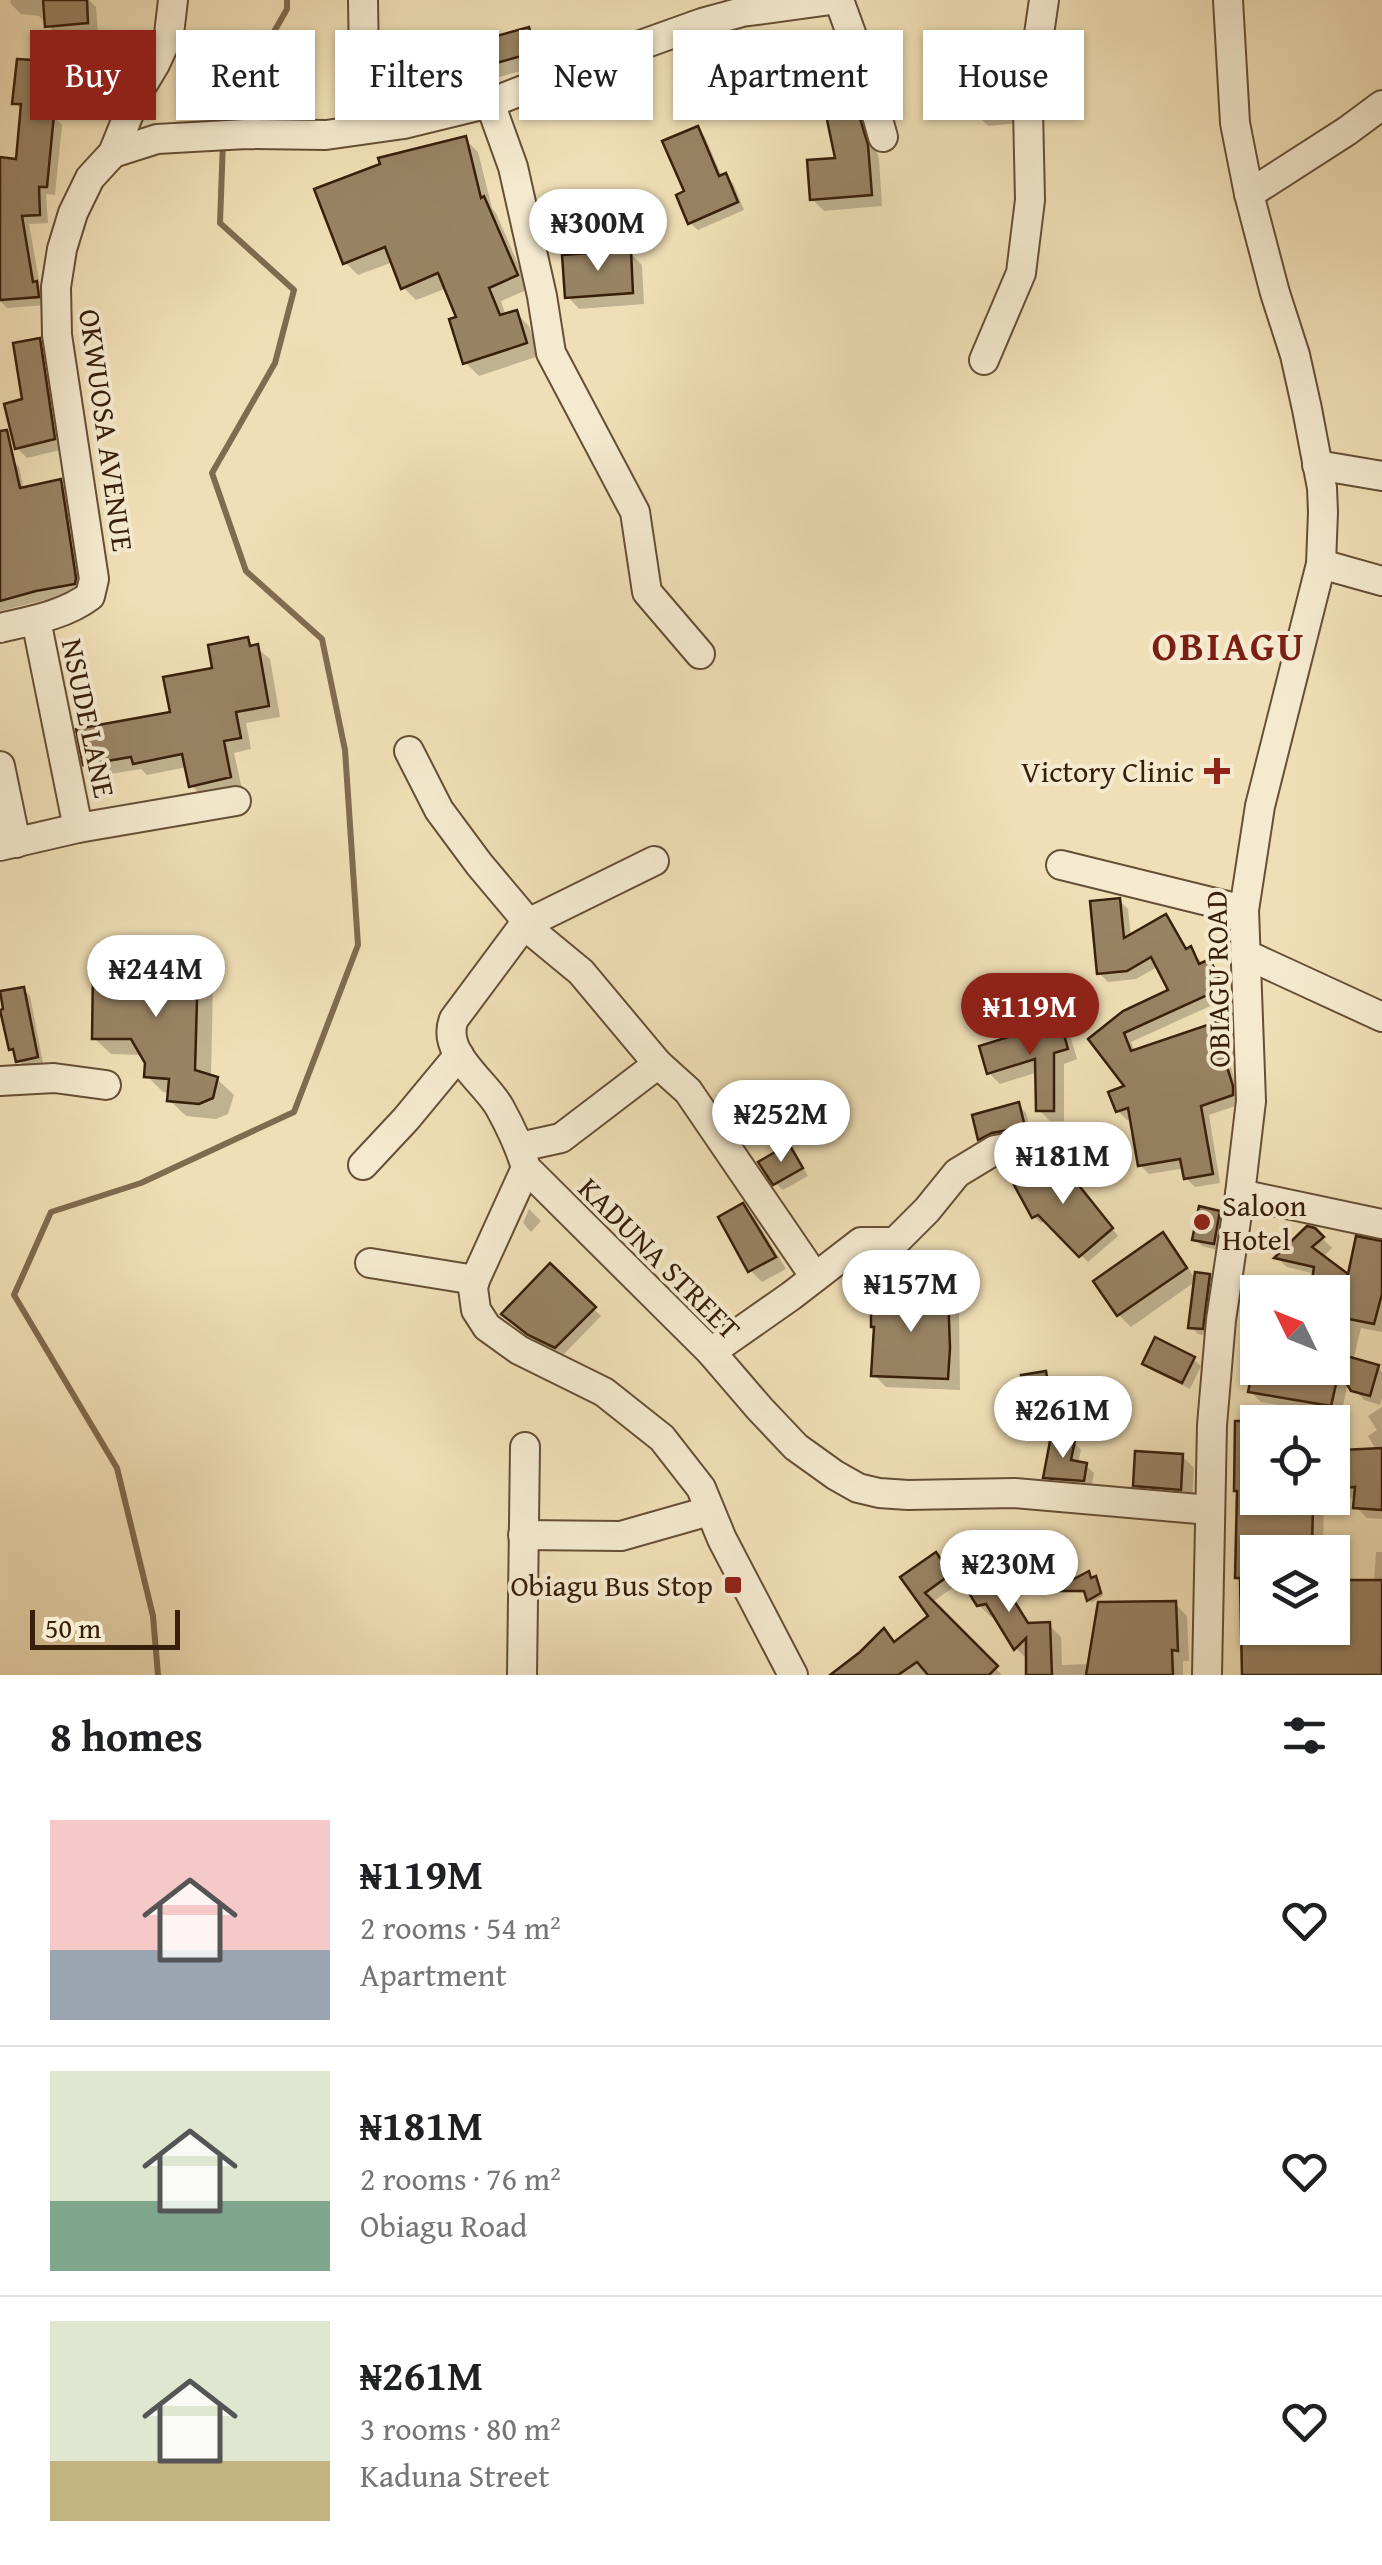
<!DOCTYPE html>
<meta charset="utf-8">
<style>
body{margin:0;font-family:"Gentium Book Plus",serif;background:#f2f2f2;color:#202124;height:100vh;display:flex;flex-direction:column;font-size:38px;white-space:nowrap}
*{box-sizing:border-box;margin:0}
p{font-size:32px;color:#757577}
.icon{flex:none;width:55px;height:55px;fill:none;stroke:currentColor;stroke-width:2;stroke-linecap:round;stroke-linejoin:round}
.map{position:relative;height:1675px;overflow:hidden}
.drawer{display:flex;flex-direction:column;background:#fff;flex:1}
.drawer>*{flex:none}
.top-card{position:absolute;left:30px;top:30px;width:1322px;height:90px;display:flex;gap:20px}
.needle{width:65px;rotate:313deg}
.buttons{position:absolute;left:1240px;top:1275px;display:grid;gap:20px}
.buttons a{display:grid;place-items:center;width:110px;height:110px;border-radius:0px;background:#fff;box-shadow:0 2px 8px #0004;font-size:50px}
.scale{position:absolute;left:30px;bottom:25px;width:150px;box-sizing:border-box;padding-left:10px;border:5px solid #381f0b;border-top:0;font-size:28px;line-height:35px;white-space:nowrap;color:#381f0b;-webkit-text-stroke:8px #f5ead0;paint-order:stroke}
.price{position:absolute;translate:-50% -85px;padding:0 22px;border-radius:35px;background:#fff;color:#222;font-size:32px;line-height:65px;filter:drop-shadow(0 2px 5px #0008)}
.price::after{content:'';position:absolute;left:50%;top:60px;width:30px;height:22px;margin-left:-15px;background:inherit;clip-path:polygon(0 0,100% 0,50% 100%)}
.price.selected{background:#8f2418;color:#fff}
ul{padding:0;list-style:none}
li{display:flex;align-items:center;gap:30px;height:250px;padding:0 50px}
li+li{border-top:2px solid #e0e0e0}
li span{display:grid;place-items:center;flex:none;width:280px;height:200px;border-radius:0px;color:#555}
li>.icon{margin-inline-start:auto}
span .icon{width:120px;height:120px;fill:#fffc;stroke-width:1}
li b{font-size:42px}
h2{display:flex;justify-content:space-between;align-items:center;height:120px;padding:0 50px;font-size:42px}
.chip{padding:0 35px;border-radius:0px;background:#fff;box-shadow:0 2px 8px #0004;font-size:35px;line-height:90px}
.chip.selected{background:#8f2418;color:#fff}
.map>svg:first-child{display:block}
.shadow{fill:#0003}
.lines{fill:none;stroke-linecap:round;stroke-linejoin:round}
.stream{stroke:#816b4f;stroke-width:6}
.building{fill:#988364;stroke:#381f0b;stroke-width:2.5}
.minor-casing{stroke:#664f36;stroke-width:32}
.minor{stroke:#f5ead0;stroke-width:28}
.poi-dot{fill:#8f2418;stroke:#f5ead0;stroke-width:4}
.labels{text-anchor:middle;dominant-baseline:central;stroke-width:8;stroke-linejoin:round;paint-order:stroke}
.street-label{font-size:30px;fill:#381f0b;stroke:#f5ead0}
.poi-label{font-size:30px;fill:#381f0b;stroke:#f5ead0;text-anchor:end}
.district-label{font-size:40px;font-weight:bold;letter-spacing:2.5px;fill:#7a1f14;stroke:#f5ead0}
</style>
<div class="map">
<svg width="1382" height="1675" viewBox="0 0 1382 1675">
<rect width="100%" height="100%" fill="#f0dfb6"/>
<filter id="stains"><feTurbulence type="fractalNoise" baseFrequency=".002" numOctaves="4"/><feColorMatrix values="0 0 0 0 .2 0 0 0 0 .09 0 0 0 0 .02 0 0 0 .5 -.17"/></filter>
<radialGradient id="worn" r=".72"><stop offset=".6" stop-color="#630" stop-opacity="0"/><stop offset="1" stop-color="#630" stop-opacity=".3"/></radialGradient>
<g class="shadow">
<path d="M11 0H89L96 7 98 33 59 37 39 16 21 14 10 3Z"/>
<path d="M528 30 540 42 546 64 417 100 405 88Z"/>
<path d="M49 64 58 73 54 117 62 125 55 195 46 194 48 223 29 224 40 286 45 292 46 305 7 308 0 301V160L18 162 23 111 15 103Z"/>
<path d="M1014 79 1026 91 1022 123 988 126 976 114Z"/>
<path d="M850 88 862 100 879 159 882 206 824 211 812 199 838 160Z"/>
<path d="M697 129 705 137 722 177 725 176 733 183 744 210 698 230 690 223 687 192Z"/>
<path d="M465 139 478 152 492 208 496 213 529 289 501 301 506 316 516 313 529 326 539 356 479 376 465 362 459 318 447 288 416 300 403 287 393 262 358 275 345 262Z"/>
<path d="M630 253 642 265 644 304 579 309 567 296Z"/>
<path d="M39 341 49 351 64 449 27 458 17 448 24 401Z"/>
<path d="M12 460 19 467 24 490 60 482 68 489 82 587V591L0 611V462Z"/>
<path d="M247 640 270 659 280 717 246 723 251 749 234 753 242 789 203 797 191 785 187 767 147 775 141 769 98 776 85 764 173 714Z"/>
<path d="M1119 900 1128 909 1131 937 1165 917 1174 926 1188 950H1190L1199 959 1203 965 1210 962 1219 971 1230 997 1131 1042 1135 1052 1218 1024 1227 1033 1236 1061 1230 1063 1241 1104 1209 1115 1220 1183 1195 1187 1186 1178 1185 1168 1149 1174 1140 1165 1132 1118 1127 1120 1118 1111 1128 1087 1091 1039 1171 992 1159 966 1136 979 1108 982 1099 973Z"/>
<path d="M189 946 205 963V976L213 984 211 1077 217 1079 234 1095 228 1114 216 1119 186 1116 169 1100 170 1093 163 1092 147 1076 148 1062 143 1055 111 1054 94 1038 146 972 173 963Z"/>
<path d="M23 989 30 996 43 1063 24 1067 12 1049Z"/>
<path d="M1059 1024 1070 1035 1077 1059 1064 1064V1121H1050L1039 1110 1038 1072 1000 1084 989 1073Z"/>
<path d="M1018 1105 1026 1113 1031 1134 988 1146 981 1138Z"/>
<path d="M789 1147 796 1155 808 1176 783 1190 775 1183Z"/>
<path d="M1063 1168 1118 1236 1088 1262 1046 1220 1041 1223 1034 1217Z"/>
<path d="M743 1206 755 1218 786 1269 762 1282 750 1270Z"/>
<path d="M529 1209 541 1221 531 1232 523 1223Z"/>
<path d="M1219 1213 1226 1221 1221 1251 1202 1246 1195 1239Z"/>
<path d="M1314 1230 1332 1248 1322 1258 1350 1278 1382 1244V1332L1361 1328 1353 1361 1378 1367 1382 1372V1398L1380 1405 1364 1400 1348 1382 1341 1415 1261 1402 1250 1391 1258 1361V1368H1332V1292H1264L1268 1283 1313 1288 1316 1274 1287 1267 1277 1258Z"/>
<path d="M1163 1236 1175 1248 1196 1280 1209 1276 1217 1284 1210 1336 1198 1334 1191 1327 1196 1281 1131 1327 1119 1315 1097 1282Z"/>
<path d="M550 1267 601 1316 564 1354 538 1342 512 1321Z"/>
<path d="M947 1295 959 1307 960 1390 886 1387 874 1375 876 1328Z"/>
<path d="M1258 1308V1342L1247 1332Z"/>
<path d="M1193 1359 1201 1366 1190 1389 1153 1371 1145 1363Z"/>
<path d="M1045 1374 1053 1381 1056 1403 1035 1407 1027 1399Z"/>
<path d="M1382 1407V1519L1367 1518 1356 1507 1357 1498 1328 1499V1502H1324L1323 1552H1258V1628H1332L1374 1582 1376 1552H1382V1675H1245L1242 1581 1238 1577 1258 1498H1332V1464H1346L1377 1451 1368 1436 1377 1430 1368 1416Z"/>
<path d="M1073 1442 1081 1450 1078 1464 1086 1466 1094 1473 1091 1488 1053 1485 1046 1477Z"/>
<path d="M1182 1456 1194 1468 1192 1501 1147 1497 1135 1485Z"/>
<path d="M983 1554 995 1566 1031 1626 1049 1625 1061 1637 1062 1665 1090 1664 1175 1604 1187 1616 1189 1661H1183V1675H1032L1029 1661 1016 1648 996 1616 991 1617 979 1605Z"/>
<path d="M944 1564 958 1584 931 1603 1002 1675H834L895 1644 931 1617 904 1577Z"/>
<path d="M1088 1574 1092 1580 1096 1579 1099 1582 1103 1596 1091 1603 1087 1593 1055 1591Z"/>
</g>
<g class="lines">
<g class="stream">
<path d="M223 129V121L287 9V0"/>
<path d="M158 1675 153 1616 117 1468 14 1295 51 1212 141 1183 294 1112 358 945 345 750 322 639 246 571 212 473 275 363 294 290 220 223 223 141"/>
</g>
</g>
<g class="building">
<path d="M43 0H87L88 23 45 27Z"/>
<path d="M529 27 536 52 402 89 395 64Z"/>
<path d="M17 59 50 61 45 113 54 114 47 187H39L40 215 22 216 33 282 37 281 39 297 0 300V157L16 159 21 104H12Z"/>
<path d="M1015 76 1011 111 973 116 970 81Z"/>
<path d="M850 85 868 145 872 195 810 200 807 160 835 158 821 91Z"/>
<path d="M698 126 719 176 726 173 738 202 688 224 676 195 684 191 662 141Z"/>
<path d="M466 136 481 198 484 196 518 275 489 288 500 315 517 310 527 343 463 364 449 319 456 317 438 273 401 289 385 247 343 264 314 189 380 164 378 158Z"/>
<path d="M631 250 633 293 565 298 562 255Z"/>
<path d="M40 338 55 439 15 449 4 404 22 399 13 343Z"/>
<path d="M7 430 20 488 61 479 76 578 75 584 36 591 0 601V431Z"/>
<path d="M248 637 250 646 258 644 269 706 236 712 241 738 224 741 231 777 189 787 182 754 133 764 131 757 83 765 76 729 170 712 163 677 212 668 208 645Z"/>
<path d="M1120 898 1124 938 1166 914 1186 949 1191 946 1199 964 1210 959 1223 988 1124 1033 1131 1051 1219 1021 1229 1052 1223 1054 1233 1086V1095L1201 1106 1213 1174 1184 1179 1180 1159 1138 1166 1128 1108 1116 1112 1108 1092 1124 1086 1088 1039 1123 1011 1168 990 1151 957 1127 971 1097 974 1090 901Z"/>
<path d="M171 943 190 944 189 965H198L195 1070 218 1077 213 1098 199 1104 167 1101 169 1079 144 1077 145 1063 131 1039H92L93 969H144V960H171Z"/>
<path d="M24 987 38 1057 16 1062 13 1049 9 1050 0 1010 3 1009 0 991Z"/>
<path d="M1060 1021 1068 1049 1054 1053V1111H1036L1035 1059 987 1074 979 1046Z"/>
<path d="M1019 1102 1025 1127 992 1133 978 1140 972 1115Z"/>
<path d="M789 1144 803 1168 773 1185 758 1162Z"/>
<path d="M1057 1158 1113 1228 1079 1257 1038 1215 1032 1218 1014 1185 1038 1172 1036 1169 1052 1159Z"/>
<path d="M743 1203 776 1257 748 1272 718 1217Z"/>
<path d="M1199 1206 1220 1211 1214 1244 1192 1240Z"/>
<path d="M1307 1226 1315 1228 1324 1237 1312 1247 1348 1274 1356 1236 1382 1241V1294L1374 1324 1339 1317 1344 1292H1310L1314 1267 1274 1258Z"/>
<path d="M1163 1232 1187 1268 1117 1316 1093 1281Z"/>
<path d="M550 1263 596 1307 555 1348 528 1335 501 1314Z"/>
<path d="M1195 1272 1210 1274 1203 1329 1188 1328Z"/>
<path d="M948 1292 950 1348 948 1379 871 1376 874 1327H871V1294Z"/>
<path d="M1155 1337 1195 1357 1182 1383 1142 1364Z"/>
<path d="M1332 1352 1379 1365 1370 1396 1351 1391 1339 1371 1331 1406 1248 1392 1253 1368H1337L1332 1360Z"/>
<path d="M1046 1371 1050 1396 1025 1400 1021 1375Z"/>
<path d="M1235 1421H1258V1500H1313L1312 1552H1258V1628H1282L1284 1639 1332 1641V1580H1382V1675H1242L1240 1578H1235L1237 1491H1234Z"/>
<path d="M1051 1436 1075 1440 1071 1460 1087 1463 1084 1481 1043 1478Z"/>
<path d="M1382 1448V1510L1353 1508 1355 1487 1344 1488 1343 1450Z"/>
<path d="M1135 1451 1183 1454 1181 1490 1133 1486Z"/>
<path d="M983 1551 1028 1623 1050 1622 1052 1675H1026V1638L1014 1650 986 1604 977 1606 957 1574Z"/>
<path d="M936 1552 951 1574 925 1593 998 1666 989 1675H928L917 1662 898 1675H830L860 1652 884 1628 894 1642 928 1616 900 1577Z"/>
<path d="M1089 1571 1091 1578 1096 1576 1101 1593 1087 1601 1084 1591H1051Z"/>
<path d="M1176 1601 1178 1651 1172 1650 1173 1675H1086L1098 1602Z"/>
</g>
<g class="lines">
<g class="minor-casing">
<g id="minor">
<path d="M363 0 365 129"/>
<path d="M839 0 864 69 883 137"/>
<path d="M490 103 513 167 542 296 551 353 635 512 647 592 700 654"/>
<path d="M113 153 157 139 246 134 326 135 404 124 490 103 610 56 702 23 742 12 831 0"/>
<path d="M1249 194 1347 131 1382 105"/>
<path d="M984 360 1021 273 1030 200 1028 109 1044 0"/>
<path d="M1317 465 1382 476"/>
<path d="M1321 564 1382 581"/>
<path d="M36 620 78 828"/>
<path d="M0 628C30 621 65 615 90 596L94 579 57 335 56 287 62 249 73 213 90 178 113 153 137 94 155 64 169 34 173 0"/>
<path d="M409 751 439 810 479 864 521 914 524 925 454 1019C440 1053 486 1082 500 1108 511 1128 520 1147 526 1168L711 1352 760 1409 796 1447 835 1475 858 1488 879 1493 908 1495 1014 1493 1210 1510"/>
<path d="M0 766 16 843"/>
<path d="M0 846 78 828 236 801"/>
<path d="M654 861 524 925 581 972 658 1064 688 1091 815 1277"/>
<path d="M1061 865 1244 910"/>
<path d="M1245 954 1382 1017"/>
<path d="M0 1081 54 1078 106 1085"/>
<path d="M520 1147 561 1138 658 1064"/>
<path d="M363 1165 406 1119 459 1055"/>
<path d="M526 1168 475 1280 473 1288 476 1310 487 1327 519 1350 604 1392 662 1438 701 1488 722 1539 793 1675"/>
<path d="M1240 1194 1382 1224"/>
<path d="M370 1263 475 1280"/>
<path d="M711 1352 791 1296 861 1242H895L927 1210 957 1173 995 1150 1041 1142 1080 1139"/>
<path d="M523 1535 621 1536 709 1511"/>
<path d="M522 1675 525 1447"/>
<path d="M1207 1675 1212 1425 1221 1320 1240 1194 1251 1101 1244 910 1260 806 1321 564 1323 512 1322 488 1307 409 1295 355 1275 293 1249 194 1235 123 1228 0"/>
</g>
</g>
<use href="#minor" class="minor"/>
</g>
<g class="poi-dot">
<path d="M1212 756h10v10h10v10h-10v10h-10v-10h-10v-10h10z"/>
<circle cx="1202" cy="1222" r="10"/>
<rect x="723" y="1575" width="20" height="20" rx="5"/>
</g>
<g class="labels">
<g class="street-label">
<text transform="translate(107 430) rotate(82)">OKWUOSA AVENUE</text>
<text transform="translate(89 718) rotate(78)">NSUDE LANE</text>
<text transform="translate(1217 979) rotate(-91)">OBIAGU ROAD</text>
<text transform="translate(660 1258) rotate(45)">KADUNA STREET</text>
</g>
<g class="poi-label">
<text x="1194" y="771">Victory Clinic</text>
<text x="1222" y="1205" text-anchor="start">Saloon<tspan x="1222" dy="34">Hotel</tspan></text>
<text x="713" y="1585">Obiagu Bus Stop</text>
</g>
<g class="district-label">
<text x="1229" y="645">OBIAGU</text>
</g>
</g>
<rect width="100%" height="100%" filter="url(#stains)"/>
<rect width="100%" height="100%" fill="url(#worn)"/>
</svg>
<div class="buttons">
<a><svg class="needle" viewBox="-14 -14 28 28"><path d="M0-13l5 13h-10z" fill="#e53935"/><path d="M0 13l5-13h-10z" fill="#757577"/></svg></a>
<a><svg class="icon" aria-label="locate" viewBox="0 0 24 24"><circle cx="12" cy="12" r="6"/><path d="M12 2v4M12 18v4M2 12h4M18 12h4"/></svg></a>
<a><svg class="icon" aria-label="layers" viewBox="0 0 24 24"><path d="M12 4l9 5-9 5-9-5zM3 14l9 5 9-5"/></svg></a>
</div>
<div class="scale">50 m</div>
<b class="price" style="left:598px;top:274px">₦300M</b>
<b class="price" style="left:156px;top:1020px">₦244M</b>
<b class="price selected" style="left:1030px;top:1058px">₦119M</b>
<b class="price" style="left:781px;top:1165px">₦252M</b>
<b class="price" style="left:1063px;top:1207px">₦181M</b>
<b class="price" style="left:911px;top:1335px">₦157M</b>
<b class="price" style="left:1063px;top:1461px">₦261M</b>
<b class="price" style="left:1009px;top:1615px">₦230M</b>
<div class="top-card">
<a class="chip selected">Buy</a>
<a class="chip">Rent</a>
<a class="chip">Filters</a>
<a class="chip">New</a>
<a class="chip">Apartment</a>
<a class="chip">House</a>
</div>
</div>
<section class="drawer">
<h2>8 homes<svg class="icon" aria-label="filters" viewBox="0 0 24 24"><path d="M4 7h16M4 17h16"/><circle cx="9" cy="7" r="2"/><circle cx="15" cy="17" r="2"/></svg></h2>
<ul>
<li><span style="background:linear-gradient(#f6c9c9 65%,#9aa5b1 0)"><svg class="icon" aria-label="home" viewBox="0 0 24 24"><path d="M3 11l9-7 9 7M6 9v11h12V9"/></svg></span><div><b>₦119M</b><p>2 rooms · 54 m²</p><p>Apartment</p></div><svg class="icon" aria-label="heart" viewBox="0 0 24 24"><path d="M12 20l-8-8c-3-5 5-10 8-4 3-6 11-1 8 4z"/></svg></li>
<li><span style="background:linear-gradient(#dfe7d0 65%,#7fa58c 0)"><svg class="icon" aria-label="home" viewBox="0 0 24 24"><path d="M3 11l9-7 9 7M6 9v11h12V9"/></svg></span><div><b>₦181M</b><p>2 rooms · 76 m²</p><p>Obiagu Road</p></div><svg class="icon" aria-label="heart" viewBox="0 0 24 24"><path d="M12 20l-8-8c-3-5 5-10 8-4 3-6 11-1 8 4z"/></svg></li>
<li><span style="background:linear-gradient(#dfe7d0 70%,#c2b280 0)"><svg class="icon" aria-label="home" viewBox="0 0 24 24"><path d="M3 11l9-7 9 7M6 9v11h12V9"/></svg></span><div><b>₦261M</b><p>3 rooms · 80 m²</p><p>Kaduna Street</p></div><svg class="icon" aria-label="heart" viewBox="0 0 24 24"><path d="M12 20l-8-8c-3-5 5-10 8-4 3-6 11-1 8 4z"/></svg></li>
</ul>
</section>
